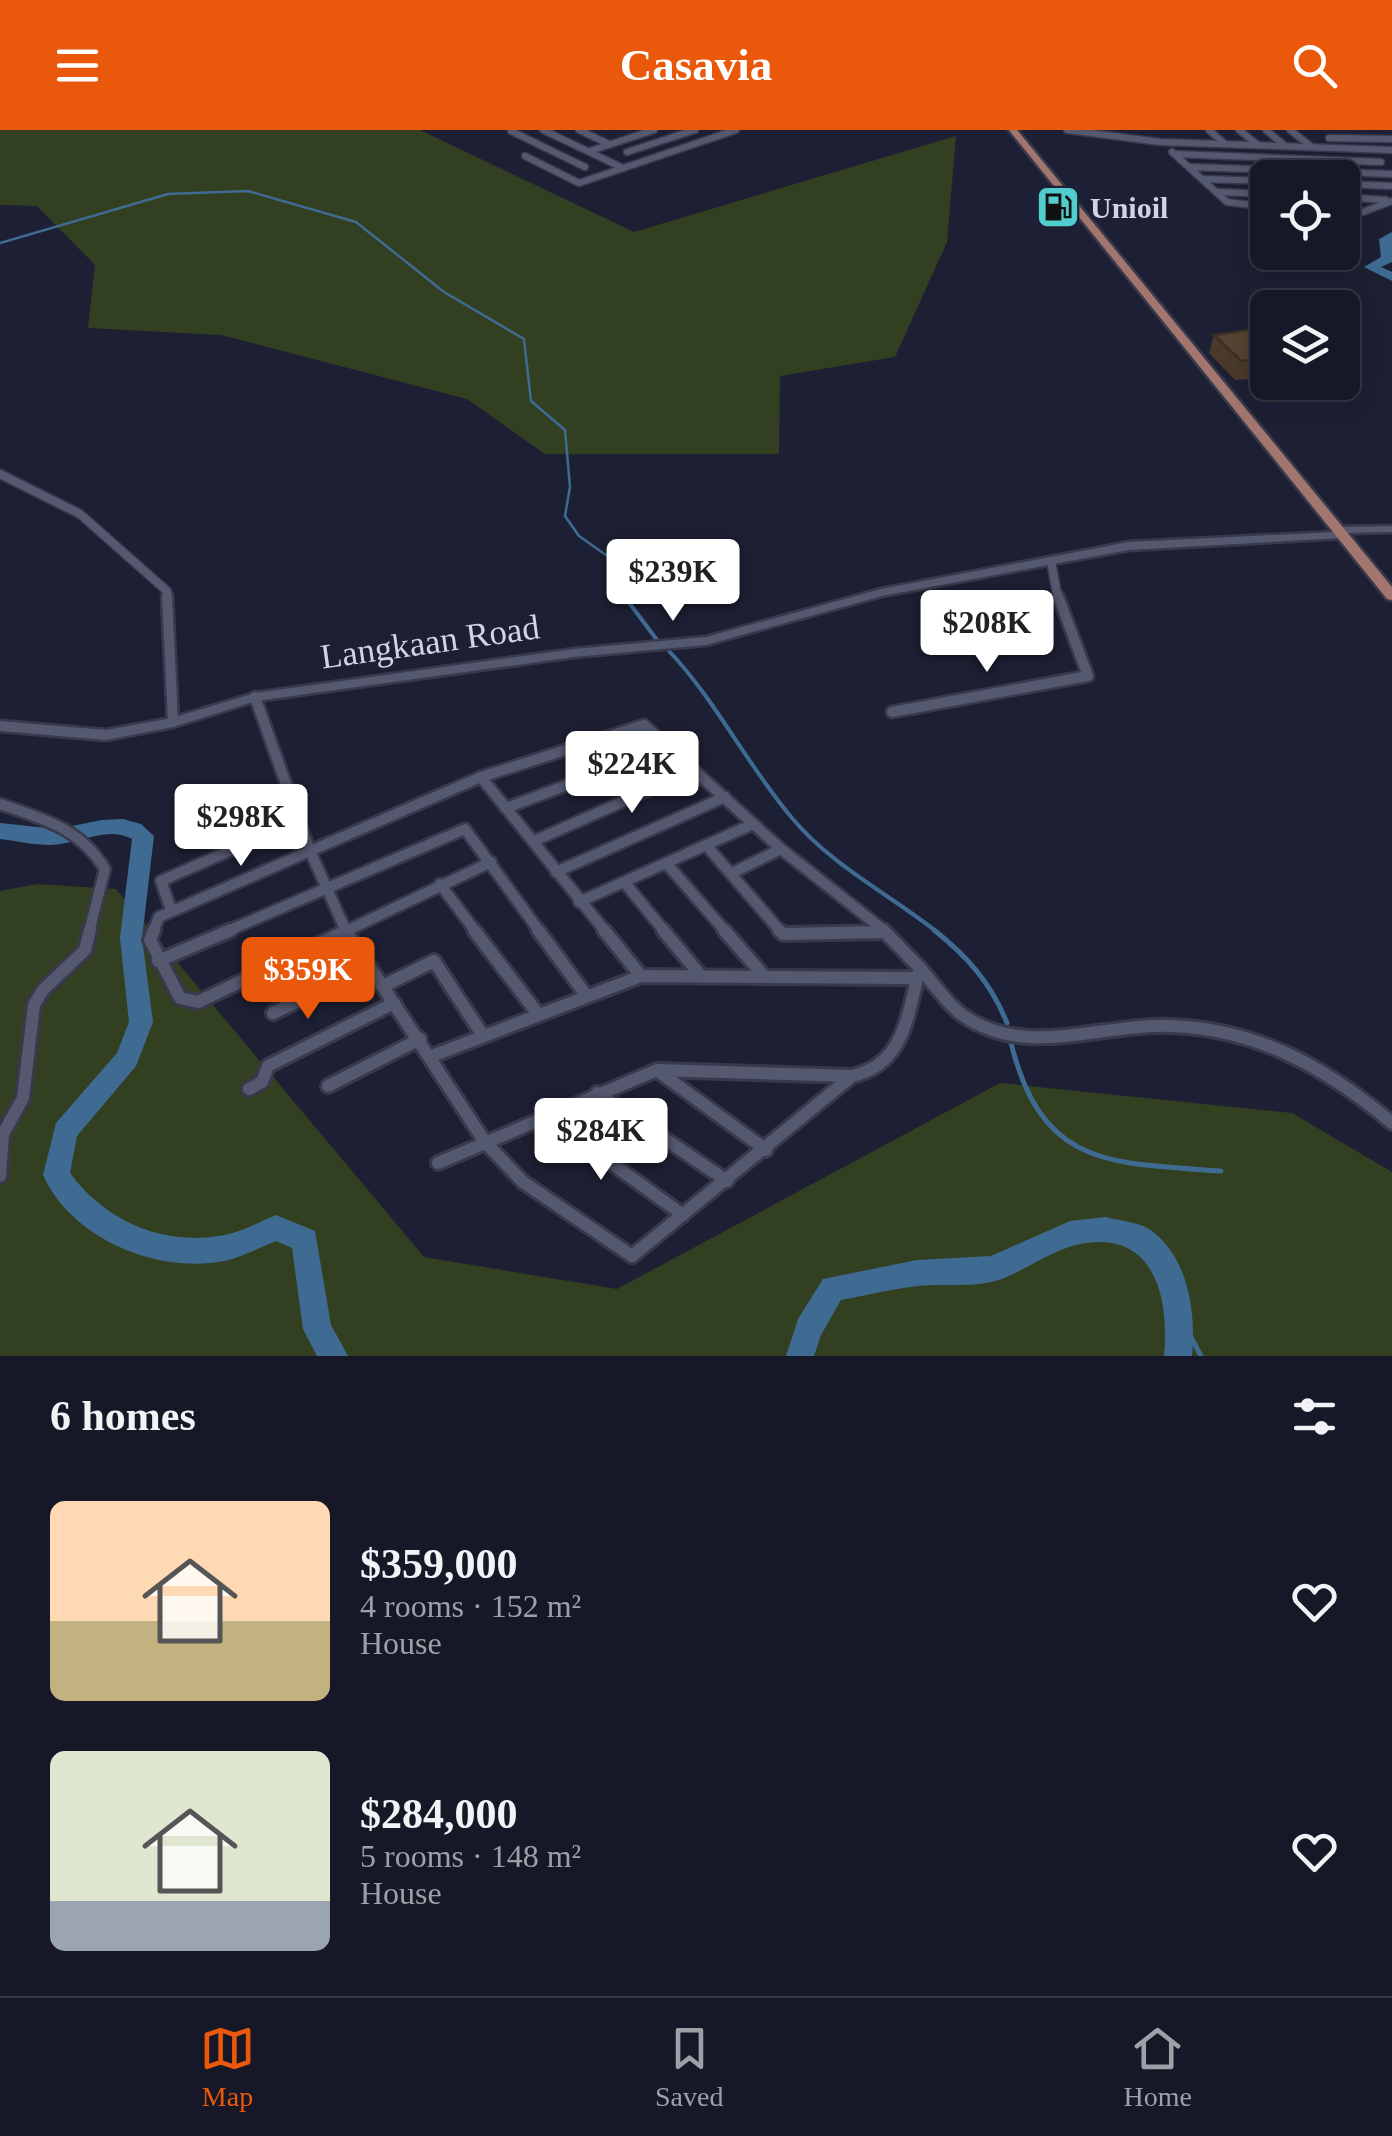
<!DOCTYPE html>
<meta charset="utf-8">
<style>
body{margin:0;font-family:Georgia,serif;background:#232533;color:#f1f3f6;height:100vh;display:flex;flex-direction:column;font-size:38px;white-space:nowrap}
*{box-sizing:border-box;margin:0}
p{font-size:32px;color:#9ea0a7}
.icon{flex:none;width:55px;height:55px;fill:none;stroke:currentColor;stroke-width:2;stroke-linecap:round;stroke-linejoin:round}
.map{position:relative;height:1226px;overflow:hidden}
.panel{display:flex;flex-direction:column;background:#161827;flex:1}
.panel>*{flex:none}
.controls{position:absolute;left:1250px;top:30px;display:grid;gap:20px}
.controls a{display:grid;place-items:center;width:110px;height:110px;border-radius:15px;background:#161827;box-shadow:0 5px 25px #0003,0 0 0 2px #353744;font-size:50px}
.price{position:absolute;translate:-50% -85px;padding:0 22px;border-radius:10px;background:#fff;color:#222;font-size:32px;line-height:65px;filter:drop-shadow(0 2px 5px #0008)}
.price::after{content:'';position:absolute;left:50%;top:60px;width:30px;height:22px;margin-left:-15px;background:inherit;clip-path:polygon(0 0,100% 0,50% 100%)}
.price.active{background:#ea580c;color:#fff}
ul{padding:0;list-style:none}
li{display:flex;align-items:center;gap:30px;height:250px;padding:0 50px}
li span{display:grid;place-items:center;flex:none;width:280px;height:200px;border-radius:15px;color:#555}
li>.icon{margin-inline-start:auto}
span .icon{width:120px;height:120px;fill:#fffc;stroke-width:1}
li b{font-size:42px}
h2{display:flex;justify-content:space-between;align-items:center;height:120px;padding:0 50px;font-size:42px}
header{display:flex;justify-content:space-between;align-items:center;height:130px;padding:0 50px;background:#ea580c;color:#fff;font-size:45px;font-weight:800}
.menu{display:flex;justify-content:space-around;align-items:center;height:140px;border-top:2px solid #353744;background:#161827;font-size:28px;color:#9ea0a7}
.menu a{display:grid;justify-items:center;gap:5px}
.menu .active{color:#ea580c}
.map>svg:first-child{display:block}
.green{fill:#324021}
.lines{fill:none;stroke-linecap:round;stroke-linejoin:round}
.stream-far2{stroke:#3f6b93;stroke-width:2.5}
.stream-far1{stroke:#3f6b93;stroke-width:4}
.stream{stroke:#3f6b93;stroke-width:5}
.river{fill:#3f6b93;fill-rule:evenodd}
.street-far3-casing{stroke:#383a4b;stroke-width:9}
.street-far2-casing{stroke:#383a4b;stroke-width:11}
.street-far1-casing{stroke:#383a4b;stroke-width:15}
.street-casing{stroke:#383a4b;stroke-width:18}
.secondary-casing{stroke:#383a4b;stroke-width:5}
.primary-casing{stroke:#383a4b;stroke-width:5}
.street-far3{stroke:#555970;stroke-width:6}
.street-far2{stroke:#555970;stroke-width:8}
.street-far1{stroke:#555970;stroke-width:10}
.street{stroke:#555970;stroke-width:12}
.secondary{fill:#555970;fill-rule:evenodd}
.primary{fill:#a2766e;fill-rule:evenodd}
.wall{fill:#4a3a2b}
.shaded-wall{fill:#3c2f23}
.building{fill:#564332;stroke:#3c2f23;stroke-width:2.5}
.labels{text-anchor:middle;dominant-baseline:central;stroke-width:8;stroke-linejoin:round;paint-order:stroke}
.far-poi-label{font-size:30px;font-weight:bold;fill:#d1d4e2;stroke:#1d2034;text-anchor:start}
.street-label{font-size:35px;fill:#d1d4e2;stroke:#1d2034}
</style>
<header><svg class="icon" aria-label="menu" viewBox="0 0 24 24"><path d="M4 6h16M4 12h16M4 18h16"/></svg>Casavia<svg class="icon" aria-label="search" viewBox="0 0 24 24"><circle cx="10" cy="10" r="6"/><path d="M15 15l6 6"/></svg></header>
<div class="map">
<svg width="1392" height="1226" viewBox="0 0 1392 1226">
<rect width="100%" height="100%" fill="#1d2034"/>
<g class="green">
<path d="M0 0H420L634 102 956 6 947 112 895 227 780 246 779 324H545L467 269 221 205 88 198 95 135 37 76 0 75Z"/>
<path d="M37 754 116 759 424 1127 617 1159 1000 953 1292 983 1392 1042V1226H0V761Z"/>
</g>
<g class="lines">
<path class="stream-far2" d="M0 113 168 64 248 61 356 92 444 162 524 209 531 271 565 300 570 357 565 386 579 406 616 432 624 469"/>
<g class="stream-far1">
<path d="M624 466 657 510"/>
<path d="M669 521C717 572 747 635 792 688 832 736 889 764 937 802"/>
</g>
<g class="stream">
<path d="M934 800C967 826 991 853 1007 893"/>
<path d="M1011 913C1042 1038 1110 1033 1221 1041"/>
<path d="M1172 1171 1201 1226"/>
</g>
<g class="river">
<path d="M1392 102V132L1381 137 1392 142V151L1364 137 1381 127 1379 109Z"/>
<path d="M123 689 141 694 154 706 142 808 153 892 136 936 77 1006 70 1043C105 1091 164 1117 224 1105 242 1102 259 1092 276 1085L315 1101 331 1195 348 1226H317L303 1199 292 1118 276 1111C259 1118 242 1127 224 1131 157 1144 72 1109 43 1045L56 993 117 923 129 892 120 808 132 709C107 695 77 715 50 715 33 715 17 711 0 709V693L57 699 102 690Z"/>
<path d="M1106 1087C1120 1091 1141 1092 1152 1101 1189 1129 1196 1183 1192 1226H1164C1170 1163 1152 1095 1072 1116 1045 1124 1022 1143 995 1151 971 1158 942 1153 918 1156 892 1159 867 1165 841 1170L821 1205 814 1226H786L798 1189 823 1149 917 1130 991 1126 1070 1091Z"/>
</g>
<g class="street-far3-casing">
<g id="street-far3">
<path d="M543 0 623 38"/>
<path d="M579 0 609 14"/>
<path d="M1067 0 1160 12 1392 20"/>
<path d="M1209 0 1225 14"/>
<path d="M1239 0 1258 15"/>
<path d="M1266 0 1284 15"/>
<path d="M1290 0 1312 17"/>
<path d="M511 1 585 37"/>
<path d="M1329 8 1392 9"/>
<path d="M590 21 654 0"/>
<path d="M627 22 695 0"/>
<path d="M1172 22 1227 72 1268 77"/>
<path d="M1175 24 1381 32"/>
<path d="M525 26 579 53 736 0"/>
<path d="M1189 37 1392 44"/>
<path d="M1204 49 1268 51"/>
<path d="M1342 54 1392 56"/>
<path d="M1218 62 1268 64"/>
<path d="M1342 67 1386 70"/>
<path d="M1342 81 1363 82 1392 71"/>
</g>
</g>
<g class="street-far2-casing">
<g id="street-far2">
<path d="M0 344 80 384 167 461V469"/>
<path d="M1051 431 1058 469"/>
</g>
</g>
<g class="street-far1-casing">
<g id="street-far1">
<path d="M167 466 173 592"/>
<path d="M255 567 310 721"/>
<path d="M892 582 1088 546 1058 466"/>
<path d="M481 647 606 802"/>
<path d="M0 674C43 689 80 698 105 739L89 802"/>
<path d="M506 678 669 617"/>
<path d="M534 711 694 640"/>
<path d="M706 715 781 802"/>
<path d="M310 721 346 801"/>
<path d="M310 721 481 647 644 595 781 719 886 802"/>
<path d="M667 734 726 802"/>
<path d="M556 742 725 667"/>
<path d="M732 743 781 719"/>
<path d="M625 753 665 802"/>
<path d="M440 754 476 802"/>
<path d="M579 772 753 694"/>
<path d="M171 780 161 751 297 691"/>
<path d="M346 801 491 732"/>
<path d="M153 802 159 787 310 721"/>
<path d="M225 802 465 699 540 802"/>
<path d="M872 802H885"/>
</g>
</g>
<g class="street-casing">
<g id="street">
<path d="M154 800 150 810 180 868 198 872 346 801"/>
<path d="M474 800 538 884"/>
<path d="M538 800 586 865"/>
<path d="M604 800 641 846"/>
<path d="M663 800 701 846"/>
<path d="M724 800 764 846"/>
<path d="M779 800 783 804 885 802"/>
<path d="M346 801 485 1012 523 1052 632 1126 852 946C906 934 907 883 920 838L883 800"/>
<path d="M346 801 349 800"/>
<path d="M158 831 231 800"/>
<path d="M920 838C933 853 945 871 961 884 1024 930 1101 893 1171 896 1258 899 1327 938 1392 993"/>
<path d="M383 856 434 831 482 904"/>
<path d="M273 883 370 837"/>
<path d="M432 926 641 846 917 848"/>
<path d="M658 941 766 1020"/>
<path d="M328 956 420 909"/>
<path d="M249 959 262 952 268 936 394 873"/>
<path d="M597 963 727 1051"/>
<path d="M545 985 683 1085"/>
<path d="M438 1033 657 940 851 946"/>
<path d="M0 1046 3 1004 23 968 34 875 43 860 85 820 90 800"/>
</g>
</g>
<g class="secondary-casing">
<path id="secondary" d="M1392 396V402L1347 403 1346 407 1342 408 1129 420 882 466 706 515 574 527 256 571 173 597 106 610 0 601V591L106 600 172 588 255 563 574 519 706 507 881 459 1129 412 1335 402V398L1339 397Z"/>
</g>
<g class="primary-casing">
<path id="primary" d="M1009 0H1017L1392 457V470L1387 469Z"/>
</g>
<use href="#street-far3" class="street-far3"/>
<use href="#street-far2" class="street-far2"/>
<use href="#street-far1" class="street-far1"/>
<use href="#street" class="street"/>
<use href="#secondary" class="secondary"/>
<use href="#primary" class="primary"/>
</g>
<path class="wall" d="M1268 197V252L1254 253 1250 249 1235 250 1209 223 1214 205Z"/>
<path class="shaded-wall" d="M1268 234V252L1254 253 1260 235Z"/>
<path class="building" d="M1268 197V234L1260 235 1255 230 1241 231 1214 205Z"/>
<defs>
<g id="fuel-square" transform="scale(2.25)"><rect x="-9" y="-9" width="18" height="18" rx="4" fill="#52cdce" stroke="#1d2034"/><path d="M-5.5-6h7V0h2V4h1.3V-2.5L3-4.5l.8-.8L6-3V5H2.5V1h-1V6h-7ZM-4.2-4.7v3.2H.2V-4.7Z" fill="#111"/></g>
</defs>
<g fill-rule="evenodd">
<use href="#fuel-square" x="1058" y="77"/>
</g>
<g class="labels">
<g class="far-poi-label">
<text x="1090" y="77">Unioil</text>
</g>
<g class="street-label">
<text transform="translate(430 512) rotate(-8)">Langkaan Road</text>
</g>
</g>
</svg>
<div class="controls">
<a><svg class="icon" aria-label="locate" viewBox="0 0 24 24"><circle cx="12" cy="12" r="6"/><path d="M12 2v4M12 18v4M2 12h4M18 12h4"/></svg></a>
<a><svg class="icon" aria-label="layers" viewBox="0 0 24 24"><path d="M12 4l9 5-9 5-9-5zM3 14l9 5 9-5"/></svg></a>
</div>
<b class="price" style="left:673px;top:494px">$239K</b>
<b class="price" style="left:987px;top:545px">$208K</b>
<b class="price" style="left:632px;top:686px">$224K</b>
<b class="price" style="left:241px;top:739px">$298K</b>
<b class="price active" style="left:308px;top:892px">$359K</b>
<b class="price" style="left:601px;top:1053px">$284K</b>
</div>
<section class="panel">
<h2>6 homes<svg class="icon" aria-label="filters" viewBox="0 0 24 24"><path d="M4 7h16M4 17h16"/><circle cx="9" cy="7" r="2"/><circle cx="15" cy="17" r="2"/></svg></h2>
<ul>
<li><span style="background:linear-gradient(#ffd9b3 60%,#c2b280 0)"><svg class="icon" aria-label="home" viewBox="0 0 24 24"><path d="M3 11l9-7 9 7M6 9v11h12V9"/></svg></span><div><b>$359,000</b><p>4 rooms · 152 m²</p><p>House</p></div><svg class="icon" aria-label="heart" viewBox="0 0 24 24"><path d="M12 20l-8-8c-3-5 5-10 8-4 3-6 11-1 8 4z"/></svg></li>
<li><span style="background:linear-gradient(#dfe7d0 75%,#9aa5b1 0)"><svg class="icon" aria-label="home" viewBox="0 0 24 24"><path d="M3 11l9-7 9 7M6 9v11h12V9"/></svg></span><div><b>$284,000</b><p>5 rooms · 148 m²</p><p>House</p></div><svg class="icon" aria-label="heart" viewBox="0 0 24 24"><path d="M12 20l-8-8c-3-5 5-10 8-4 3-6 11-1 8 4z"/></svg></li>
</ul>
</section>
<nav class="menu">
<a class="active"><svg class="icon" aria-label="map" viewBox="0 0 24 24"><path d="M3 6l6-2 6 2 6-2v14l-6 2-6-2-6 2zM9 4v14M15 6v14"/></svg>Map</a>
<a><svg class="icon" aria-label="saved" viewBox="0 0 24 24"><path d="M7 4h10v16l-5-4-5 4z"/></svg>Saved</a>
<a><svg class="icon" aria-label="home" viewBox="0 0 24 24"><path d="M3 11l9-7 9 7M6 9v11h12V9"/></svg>Home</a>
</nav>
